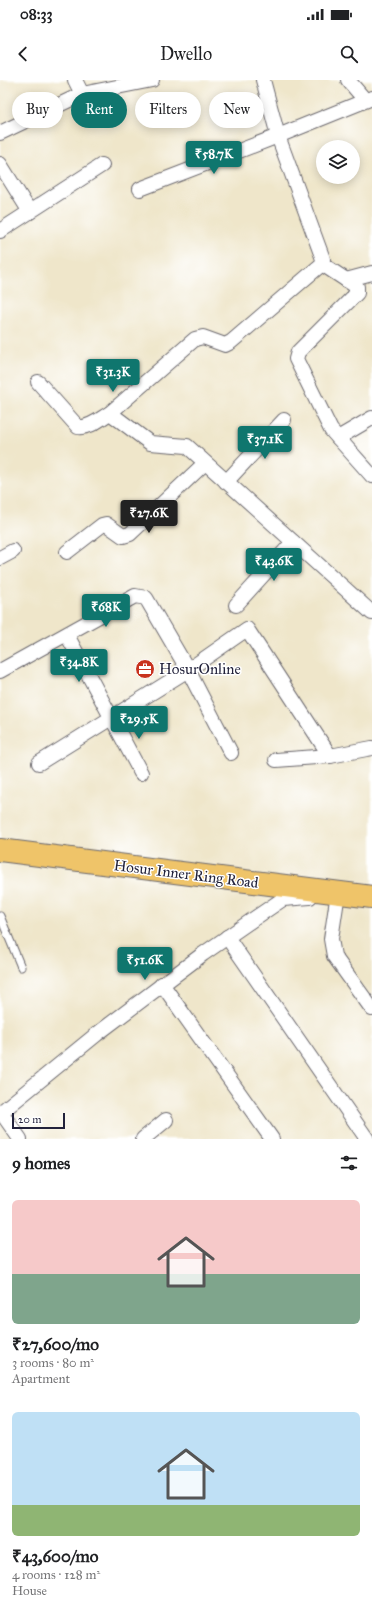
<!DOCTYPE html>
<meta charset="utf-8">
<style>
body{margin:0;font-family:"IM FELL Great Primer",serif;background:#f6f6f6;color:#202124;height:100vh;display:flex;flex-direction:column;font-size:15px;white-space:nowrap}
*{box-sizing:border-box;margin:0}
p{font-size:13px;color:#757577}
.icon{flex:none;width:22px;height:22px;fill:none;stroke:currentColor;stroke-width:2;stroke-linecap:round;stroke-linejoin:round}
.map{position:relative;height:1059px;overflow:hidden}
.drawer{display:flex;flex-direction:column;background:#fff;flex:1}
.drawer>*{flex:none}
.guide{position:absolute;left:12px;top:12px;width:348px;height:36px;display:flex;gap:8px}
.buttons{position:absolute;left:316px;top:60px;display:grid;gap:8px}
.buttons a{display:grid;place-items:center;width:44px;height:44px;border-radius:50%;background:#fff;box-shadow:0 2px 10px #0003;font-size:20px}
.scale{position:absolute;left:12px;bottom:10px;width:53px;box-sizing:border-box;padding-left:4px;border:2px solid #22223b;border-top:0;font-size:11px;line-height:14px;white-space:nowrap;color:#22223b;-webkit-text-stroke:3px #fff;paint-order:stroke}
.price{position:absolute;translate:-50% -34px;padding:0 9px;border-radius:4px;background:#0f766e;color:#fff;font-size:13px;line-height:26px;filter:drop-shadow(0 1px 2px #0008)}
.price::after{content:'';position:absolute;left:50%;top:24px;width:12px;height:9px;margin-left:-6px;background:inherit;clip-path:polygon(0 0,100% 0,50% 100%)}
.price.active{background:#222;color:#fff}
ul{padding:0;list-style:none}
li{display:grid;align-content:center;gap:8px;height:212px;padding:0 12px}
li span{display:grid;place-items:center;height:124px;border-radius:6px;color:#555}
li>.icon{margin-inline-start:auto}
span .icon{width:72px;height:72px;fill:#fffc;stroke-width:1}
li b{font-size:17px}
h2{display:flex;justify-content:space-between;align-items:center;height:48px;padding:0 12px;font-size:17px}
.chip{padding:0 14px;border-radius:18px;background:#fff;box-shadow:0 2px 10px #0003;font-size:14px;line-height:36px}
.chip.active{background:#0f766e;color:#fff}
.status{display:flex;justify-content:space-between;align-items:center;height:28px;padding:0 20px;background:#fff;direction:ltr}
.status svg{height:11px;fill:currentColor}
header{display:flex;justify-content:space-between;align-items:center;height:52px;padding:0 12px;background:#fff;font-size:18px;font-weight:600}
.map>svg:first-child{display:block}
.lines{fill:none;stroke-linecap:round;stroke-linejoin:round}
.service-casing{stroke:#6a676d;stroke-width:9}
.minor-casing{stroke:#6a676d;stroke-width:16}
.primary-casing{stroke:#6a676d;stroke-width:24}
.service{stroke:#fff;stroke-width:7}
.minor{stroke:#fff;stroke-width:14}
.primary{stroke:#efc469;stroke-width:22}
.labels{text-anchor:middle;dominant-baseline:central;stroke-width:3;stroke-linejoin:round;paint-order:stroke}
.poi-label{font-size:15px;fill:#22223b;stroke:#fff;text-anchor:start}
.street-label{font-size:15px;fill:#22223b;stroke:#fff}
</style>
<div class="status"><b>08:33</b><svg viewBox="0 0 49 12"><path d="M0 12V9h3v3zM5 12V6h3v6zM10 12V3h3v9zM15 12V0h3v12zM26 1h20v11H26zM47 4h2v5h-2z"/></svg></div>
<header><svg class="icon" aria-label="back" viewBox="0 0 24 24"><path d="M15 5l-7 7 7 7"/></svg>Dwello<svg class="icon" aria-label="search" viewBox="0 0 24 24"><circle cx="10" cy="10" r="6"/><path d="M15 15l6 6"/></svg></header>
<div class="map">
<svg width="372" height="1059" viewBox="0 0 372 1059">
<rect width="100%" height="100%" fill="#fff"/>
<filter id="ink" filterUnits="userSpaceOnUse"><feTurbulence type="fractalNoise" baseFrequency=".025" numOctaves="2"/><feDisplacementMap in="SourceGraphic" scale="8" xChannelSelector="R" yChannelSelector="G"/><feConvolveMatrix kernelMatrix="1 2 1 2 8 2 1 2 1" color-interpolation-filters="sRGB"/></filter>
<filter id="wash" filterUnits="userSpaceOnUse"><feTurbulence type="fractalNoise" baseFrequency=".012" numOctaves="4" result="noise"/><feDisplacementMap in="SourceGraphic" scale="16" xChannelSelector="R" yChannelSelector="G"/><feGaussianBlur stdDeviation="0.9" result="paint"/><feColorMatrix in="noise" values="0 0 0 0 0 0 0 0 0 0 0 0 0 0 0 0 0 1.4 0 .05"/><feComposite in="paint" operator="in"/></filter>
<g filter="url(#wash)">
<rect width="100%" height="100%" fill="#efe6ca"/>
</g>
<g filter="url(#ink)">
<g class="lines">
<g class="service-casing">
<path id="service" d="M0 836 21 887"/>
</g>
<g class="minor-casing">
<g id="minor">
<path d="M75 0 82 14"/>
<path d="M263 0 278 56 323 179 322 184 231 262 225 265 203 257 195 259 110 333 150 363 187 366 372 533"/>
<path d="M348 0 365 20"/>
<path d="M0 53 82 14 152 0"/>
<path d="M0 84 30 132"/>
<path d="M140 109 278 56 372 18"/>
<path d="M0 151 102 85"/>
<path d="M322 184 357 207V213L298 272 296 279 331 350 372 396"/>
<path d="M346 200 372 193"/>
<path d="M38 302 78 347C89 349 101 338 110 333"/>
<path d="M338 358 372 338"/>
<path d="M226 402 284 340"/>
<path d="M67 472 102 445 106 444 123 456 130 454 205 383"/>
<path d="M0 478 13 471"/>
<path d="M236 525 293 462"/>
<path d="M67 555 141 693"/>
<path d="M0 591 135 516 146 518 188 590 231 673"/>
<path d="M276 680 330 676"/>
<path d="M39 683 188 590 247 549 330 676 372 668"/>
<path d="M338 813 331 859 334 876 372 929"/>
<path d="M227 857 367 1059"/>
<path d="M162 904 272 1059"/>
<path d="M1 1032 20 1059"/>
<path d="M0 1033 97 954 203 874 255 838 283 819 310 817"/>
<path d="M143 1059 166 1040"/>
</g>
</g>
<g class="primary-casing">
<path id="primary" d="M0 770 372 817"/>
</g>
<use href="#service" class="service"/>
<use href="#minor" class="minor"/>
<use href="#primary" class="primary"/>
</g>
</g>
<defs>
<g id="office-disc" transform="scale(1)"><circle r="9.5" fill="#c8321e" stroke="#fff"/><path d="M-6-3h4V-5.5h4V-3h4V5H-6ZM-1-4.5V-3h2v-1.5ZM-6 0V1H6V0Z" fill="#fff"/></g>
</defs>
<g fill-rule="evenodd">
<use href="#office-disc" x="145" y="589"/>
</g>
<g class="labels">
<g class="poi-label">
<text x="159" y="589">HosurOnline</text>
</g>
<g class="street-label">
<text transform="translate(186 794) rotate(7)">Hosur Inner Ring Road</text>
</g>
</g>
</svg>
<div class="buttons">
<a><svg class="icon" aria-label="layers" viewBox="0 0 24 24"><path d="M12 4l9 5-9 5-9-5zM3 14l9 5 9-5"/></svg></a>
</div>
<div class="scale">20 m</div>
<b class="price" style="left:214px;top:95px">₹58.7K</b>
<b class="price" style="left:113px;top:313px">₹31.3K</b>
<b class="price" style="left:265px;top:380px">₹37.1K</b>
<b class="price active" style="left:149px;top:454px">₹27.6K</b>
<b class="price" style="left:274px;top:502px">₹43.6K</b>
<b class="price" style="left:106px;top:548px">₹68K</b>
<b class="price" style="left:79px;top:603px">₹34.8K</b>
<b class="price" style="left:139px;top:660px">₹29.5K</b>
<b class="price" style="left:145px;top:901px">₹51.6K</b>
<div class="guide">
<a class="chip">Buy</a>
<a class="chip active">Rent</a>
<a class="chip">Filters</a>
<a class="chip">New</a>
</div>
</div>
<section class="drawer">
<h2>9 homes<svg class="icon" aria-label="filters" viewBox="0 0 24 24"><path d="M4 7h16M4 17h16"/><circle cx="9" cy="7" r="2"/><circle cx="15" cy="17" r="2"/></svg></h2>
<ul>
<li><span style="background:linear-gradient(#f6c9c9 60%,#7fa58c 0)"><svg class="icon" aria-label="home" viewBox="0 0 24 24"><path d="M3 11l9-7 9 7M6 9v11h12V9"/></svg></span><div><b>₹27,600/mo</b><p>3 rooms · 80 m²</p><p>Apartment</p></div></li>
<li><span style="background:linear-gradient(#bfe0f5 75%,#8fb573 0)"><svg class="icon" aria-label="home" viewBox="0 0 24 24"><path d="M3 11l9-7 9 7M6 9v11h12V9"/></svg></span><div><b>₹43,600/mo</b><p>4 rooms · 128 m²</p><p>House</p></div></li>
</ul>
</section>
